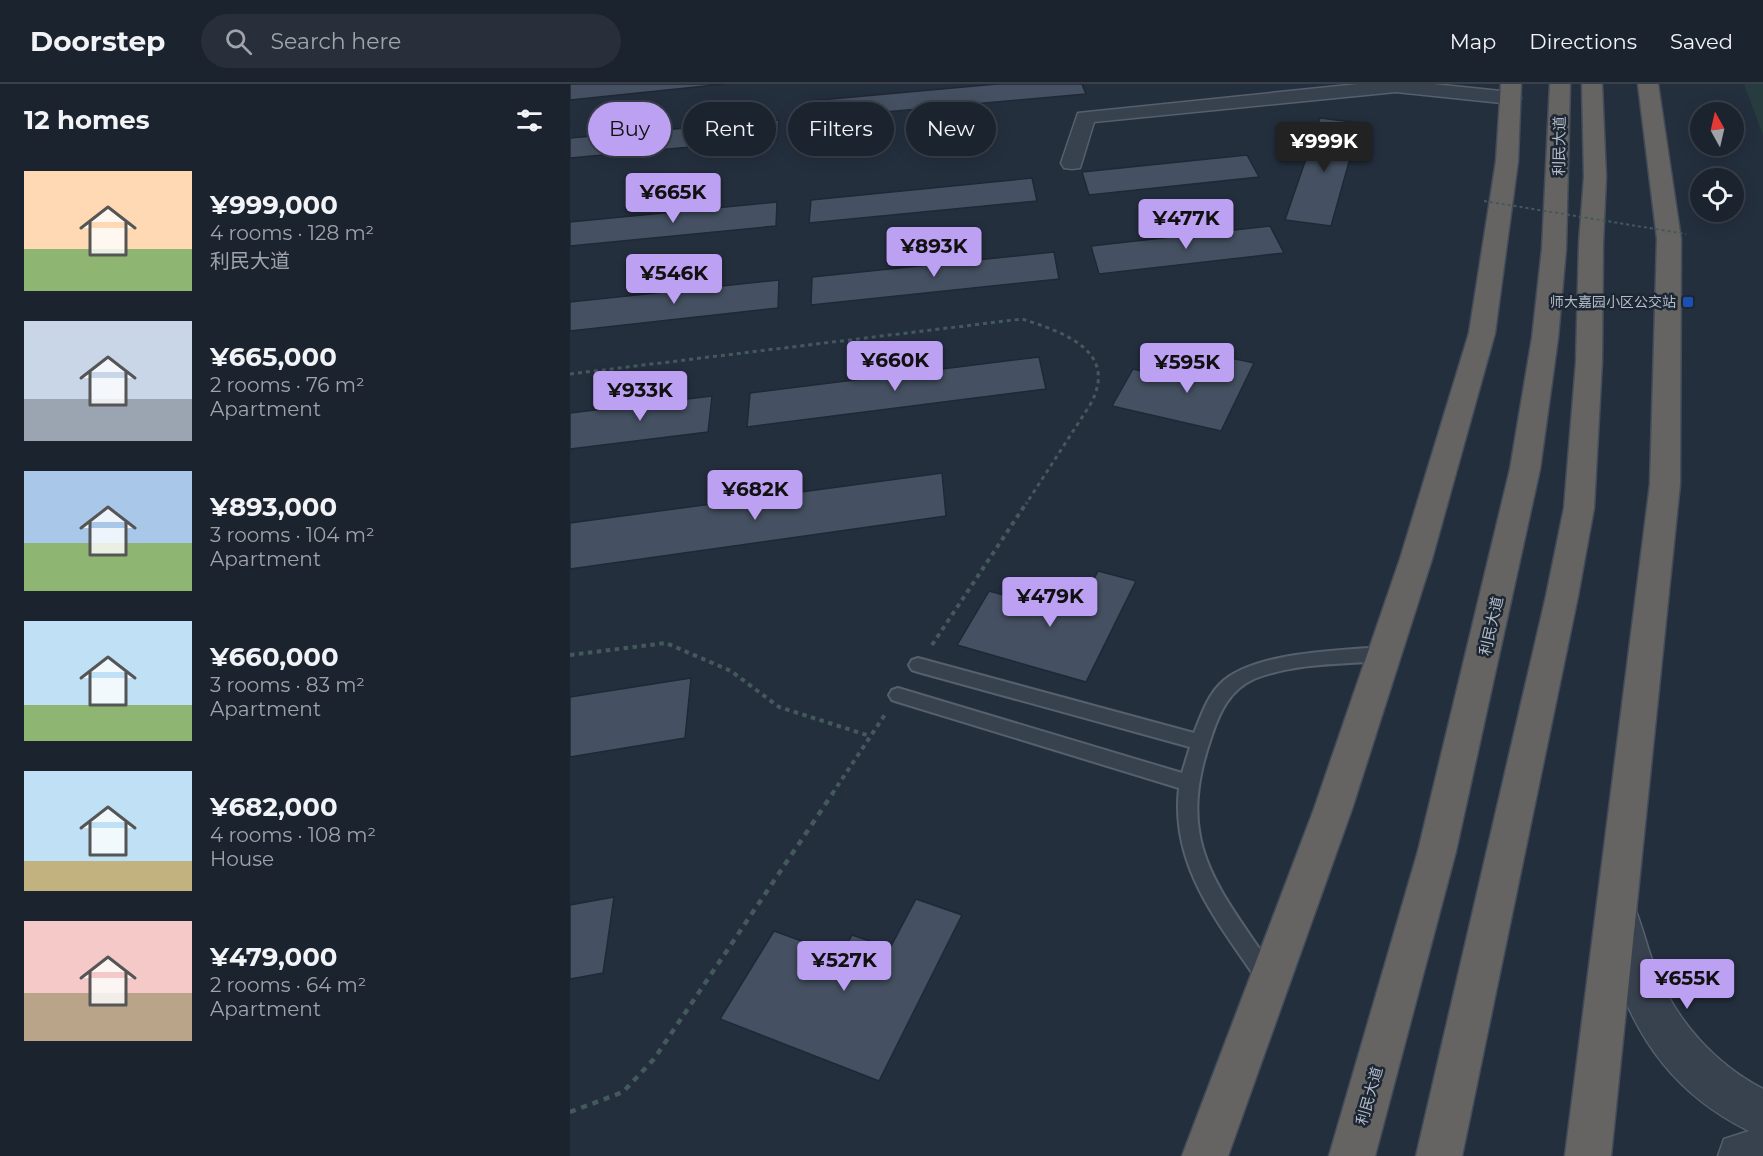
<!DOCTYPE html>
<meta charset="utf-8">
<style>
body{margin:0;font-family:Montserrat,"Noto Sans SC",sans-serif;background:#282f3a;color:#f1f3f6;height:100vh;display:flex;flex-direction:column;font-size:22px;white-space:nowrap}
*{box-sizing:border-box;margin:0}
p{font-size:20px;color:#a0a4aa}
.icon{flex:none;width:33px;height:33px;fill:none;stroke:currentColor;stroke-width:2;stroke-linecap:round;stroke-linejoin:round}
.map{position:relative;flex:1;overflow:hidden}
.sheet{display:flex;flex-direction:column;background:#1b232e;width:570px}
.sheet>*{flex:none}
.hud{position:absolute;left:18px;top:18px;width:570px;height:54px;display:flex;gap:12px}
.needle{width:39px;rotate:352deg}
.controls{position:absolute;left:1120px;top:18px;display:grid;gap:12px}
.controls a{display:grid;place-items:center;width:54px;height:54px;border-radius:50%;background:#1b232e;box-shadow:0 3px 15px #0003,0 0 0 2px #39404a;font-size:30px}
.price{position:absolute;translate:-50% -51px;padding:0 14px;border-radius:6px;background:#bca0f2;color:#111;font-size:20px;line-height:39px;filter:drop-shadow(0 2px 3px #0008)}
.price::after{content:'';position:absolute;left:50%;top:36px;width:18px;height:14px;margin-left:-9px;background:inherit;clip-path:polygon(0 0,100% 0,50% 100%)}
.price.selected{background:#222;color:#fff}
ul{padding:0;list-style:none}
li{display:flex;align-items:center;gap:18px;height:150px;padding:0 24px}
li span{display:grid;place-items:center;flex:none;width:168px;height:120px;border-radius:0px;color:#555}
li>.icon{margin-inline-start:auto}
span .icon{width:72px;height:72px;fill:#fffc;stroke-width:1}
li b{font-size:26px}
h2{display:flex;justify-content:space-between;align-items:center;height:72px;padding:0 24px;font-size:26px}
.pill{padding:0 21px;border-radius:27px;background:#1b232e;box-shadow:0 3px 15px #0003,0 0 0 2px #39404a;font-size:21px;line-height:54px}
.pill.selected{background:#bca0f2;color:#111}
header{display:flex;align-items:center;gap:36px;box-sizing:border-box;height:84px;padding:0 30px;background:#1b232e;border-bottom:2px solid #39404a}
header strong{font-size:28px}
nav{display:flex;gap:33px;margin-inline-start:auto;font-size:21px}
.search{width:420px;height:54px;background:#282f3a;display:flex;align-items:center;gap:15px;box-sizing:border-box;padding:0 21px;border-radius:33px;color:#a0a4aa;font-size:22px}
main{display:flex;flex:1;min-height:0}
.map>svg:first-child{display:block}
.green{fill:#263c3f}
.building{fill:#455162;stroke:#1f2835;stroke-width:1.5}
.lines{fill:none;stroke-linecap:round;stroke-linejoin:round}
.service-casing{stroke:#565f6c;stroke-width:4}
.minor-casing{stroke:#565f6c;stroke-width:3}
.tertiary-casing{stroke:#565f6c;stroke-width:3}
.trunk-casing{stroke:#434c59;stroke-width:3}
.path-far2{stroke:#44595c;stroke-width:3;stroke-dasharray:4 4;stroke-linecap:butt}
.path-far1{stroke:#44595c;stroke-width:4;stroke-dasharray:4.5 4.5;stroke-linecap:butt}
.path{stroke:#44595c;stroke-width:4.5;stroke-dasharray:6 6;stroke-linecap:butt}
.service{fill:#38414e;fill-rule:evenodd}
.minor{fill:#38414e;fill-rule:evenodd}
.tertiary{fill:#38414e;fill-rule:evenodd}
.trunk{fill:#656462;fill-rule:evenodd}
.path-bridge{stroke:#44595c;stroke-width:2;stroke-dasharray:3 3;stroke-linecap:butt}
.transit-dot{fill:#1a4fb4;stroke:#1d2633;stroke-width:2}
.labels{text-anchor:middle;dominant-baseline:central;stroke-width:5;stroke-linejoin:round;paint-order:stroke}
.far-poi-label{font-size:14px;fill:#b4bcc9;stroke:#1d2633;text-anchor:end}
.street-label{font-size:15px;fill:#b4bcc9;stroke:#1d2633}
</style>
<header>
<strong>Doorstep</strong>
<div class="search"><svg class="icon" aria-label="search" viewBox="0 0 24 24"><circle cx="10" cy="10" r="6"/><path d="M15 15l6 6"/></svg>Search here</div>
<nav><a>Map</a><a>Directions</a><a>Saved</a></nav>
</header>
<main>
<section class="sheet">
<h2>12 homes<svg class="icon" aria-label="filters" viewBox="0 0 24 24"><path d="M4 7h16M4 17h16"/><circle cx="9" cy="7" r="2"/><circle cx="15" cy="17" r="2"/></svg></h2>
<ul>
<li><span style="background:linear-gradient(#ffd9b3 65%,#8fb573 0)"><svg class="icon" aria-label="home" viewBox="0 0 24 24"><path d="M3 11l9-7 9 7M6 9v11h12V9"/></svg></span><div><b>¥999,000</b><p>4 rooms · 128 m²</p><p>利民大道</p></div></li>
<li><span style="background:linear-gradient(#c9d6e8 65%,#9aa5b1 0)"><svg class="icon" aria-label="home" viewBox="0 0 24 24"><path d="M3 11l9-7 9 7M6 9v11h12V9"/></svg></span><div><b>¥665,000</b><p>2 rooms · 76 m²</p><p>Apartment</p></div></li>
<li><span style="background:linear-gradient(#a9c7e8 60%,#8fb573 0)"><svg class="icon" aria-label="home" viewBox="0 0 24 24"><path d="M3 11l9-7 9 7M6 9v11h12V9"/></svg></span><div><b>¥893,000</b><p>3 rooms · 104 m²</p><p>Apartment</p></div></li>
<li><span style="background:linear-gradient(#bfe0f5 70%,#8fb573 0)"><svg class="icon" aria-label="home" viewBox="0 0 24 24"><path d="M3 11l9-7 9 7M6 9v11h12V9"/></svg></span><div><b>¥660,000</b><p>3 rooms · 83 m²</p><p>Apartment</p></div></li>
<li><span style="background:linear-gradient(#bfe0f5 75%,#c2b280 0)"><svg class="icon" aria-label="home" viewBox="0 0 24 24"><path d="M3 11l9-7 9 7M6 9v11h12V9"/></svg></span><div><b>¥682,000</b><p>4 rooms · 108 m²</p><p>House</p></div></li>
<li><span style="background:linear-gradient(#f6c9c9 60%,#b9a48a 0)"><svg class="icon" aria-label="home" viewBox="0 0 24 24"><path d="M3 11l9-7 9 7M6 9v11h12V9"/></svg></span><div><b>¥479,000</b><p>2 rooms · 64 m²</p><p>Apartment</p></div></li>
</ul>
</section>
<div class="map">
<svg width="1193" height="1072" viewBox="0 0 1193 1072">
<rect width="100%" height="100%" fill="#242f3e"/>
<path class="green" d="M1174 0H1193V51Z"/>
<g class="building">
<path d="M0 0H155L0 16Z"/>
<path d="M427 0H512L516 10 238 35 239 17Z"/>
<path d="M750 34 790 39 761 142 715 136Z"/>
<path d="M209 36 207 55 0 74V54Z"/>
<path d="M677 71 689 93 519 111 512 88Z"/>
<path d="M462 94 467 117 239 139 241 116Z"/>
<path d="M207 118 206 142 0 162V138Z"/>
<path d="M700 142 714 169 529 190 521 162Z"/>
<path d="M484 168 489 195 241 221 242 193Z"/>
<path d="M209 196 208 224 0 247V218Z"/>
<path d="M652 272 684 279 651 347 542 322 563 285 610 296 615 287 641 293Z"/>
<path d="M469 273 476 305 177 343 180 309Z"/>
<path d="M142 312 138 348 0 365V329Z"/>
<path d="M372 389 376 432 0 485V439Z"/>
<path d="M528 487 566 497 516 598 387 561 419 507 474 522 481 509 512 518Z"/>
<path d="M121 594 115 654 0 673V613Z"/>
<path d="M44 813 33 889 0 895V821Z"/>
<path d="M346 815 392 831 309 997 150 935 204 847 270 871 282 851 320 864Z"/>
</g>
<g class="lines">
<g class="service-casing">
<path id="service" d="M815 563 821 565 823 570 821 575 815 577C773 580 724 579 684 595 660 606 650 627 642 651 603 761 648 801 705 888L709 895 705 902 698 905 691 902C650 840 600 784 609 704L328 618 322 616 319 611 322 606 328 604 612 689 620 663 348 588 342 586 339 581 342 576 348 574 624 649C631 632 637 613 650 600 681 568 772 566 815 563Z"/>
</g>
<g class="minor-casing">
<path id="minor" d="M788 0H863L941 8 948 10 951 14 948 18 941 20 826 8 524 38 510 84 502 85 494 84 491 79 508 29Z"/>
</g>
<g class="tertiary-casing">
<path id="tertiary" d="M1049 815 1063 820C1073 842 1077 865 1086 886 1106 937 1145 980 1193 1005V1072H1148L1154 1055 1179 1047C1106 1011 1067 957 1042 882 1038 871 1027 844 1029 833 1030 829 1033 824 1035 820Z"/>
</g>
<g class="trunk-casing">
<g id="trunk">
<path d="M931 0H951L948 77 925 249 862 475 782 725 658 1072H612L744 725 830 475 899 249 926 77Z"/>
<path d="M980 0H1000L996 165 988 254 970 385 886 767 805 1072H759L848 767 940 385 962 254 972 165Z"/>
<path d="M1012 0H1032L1036 93 1033 159 1032 278 1024 424 1008 512 892 1072H846L976 512 994 424 1006 278 1009 159 1014 93Z"/>
<path d="M1068 0H1088L1111 155 1110 400 1041 1072H995L1080 400 1087 155Z"/>
</g>
</g>
<path class="path-far2" d="M0 290 452 235C493 248 550 267 520 321L456 420"/>
<g class="path-far1">
<path d="M362 561 457 418"/>
<path d="M0 571 96 559 161 587 209 623 300 652"/>
<path d="M262 710 316 629"/>
</g>
<path class="path" d="M0 1028 53 1008 84 975 263 709"/>
<use href="#service" class="service"/>
<use href="#minor" class="minor"/>
<use href="#tertiary" class="tertiary"/>
<use href="#trunk" class="trunk"/>
<path class="path-bridge" d="M914 117 1116 150"/>
</g>
<rect class="transit-dot" x="1112" y="212" width="12" height="12" rx="3"/>
<g class="labels">
<g class="far-poi-label">
<text x="1106" y="218">师大嘉园小区公交站</text>
</g>
<g class="street-label">
<text transform="translate(989 62) rotate(-89)">利民大道</text>
<text transform="translate(921 542) rotate(-77)">利民大道</text>
<text transform="translate(799 1012) rotate(-74)">利民大道</text>
</g>
</g>
</svg>
<div class="controls">
<a><svg class="needle" viewBox="-14 -14 28 28"><path d="M0-13l5 13h-10z" fill="#e53935"/><path d="M0 13l5-13h-10z" fill="#a0a4aa"/></svg></a>
<a><svg class="icon" aria-label="locate" viewBox="0 0 24 24"><circle cx="12" cy="12" r="6"/><path d="M12 2v4M12 18v4M2 12h4M18 12h4"/></svg></a>
</div>
<b class="price selected" style="left:754px;top:89px">¥999K</b>
<b class="price" style="left:103px;top:140px">¥665K</b>
<b class="price" style="left:616px;top:166px">¥477K</b>
<b class="price" style="left:364px;top:194px">¥893K</b>
<b class="price" style="left:104px;top:221px">¥546K</b>
<b class="price" style="left:325px;top:308px">¥660K</b>
<b class="price" style="left:617px;top:310px">¥595K</b>
<b class="price" style="left:70px;top:338px">¥933K</b>
<b class="price" style="left:185px;top:437px">¥682K</b>
<b class="price" style="left:480px;top:544px">¥479K</b>
<b class="price" style="left:274px;top:908px">¥527K</b>
<b class="price" style="left:1117px;top:926px">¥655K</b>
<div class="hud">
<a class="pill selected">Buy</a>
<a class="pill">Rent</a>
<a class="pill">Filters</a>
<a class="pill">New</a>
</div>
</div>
</main>
